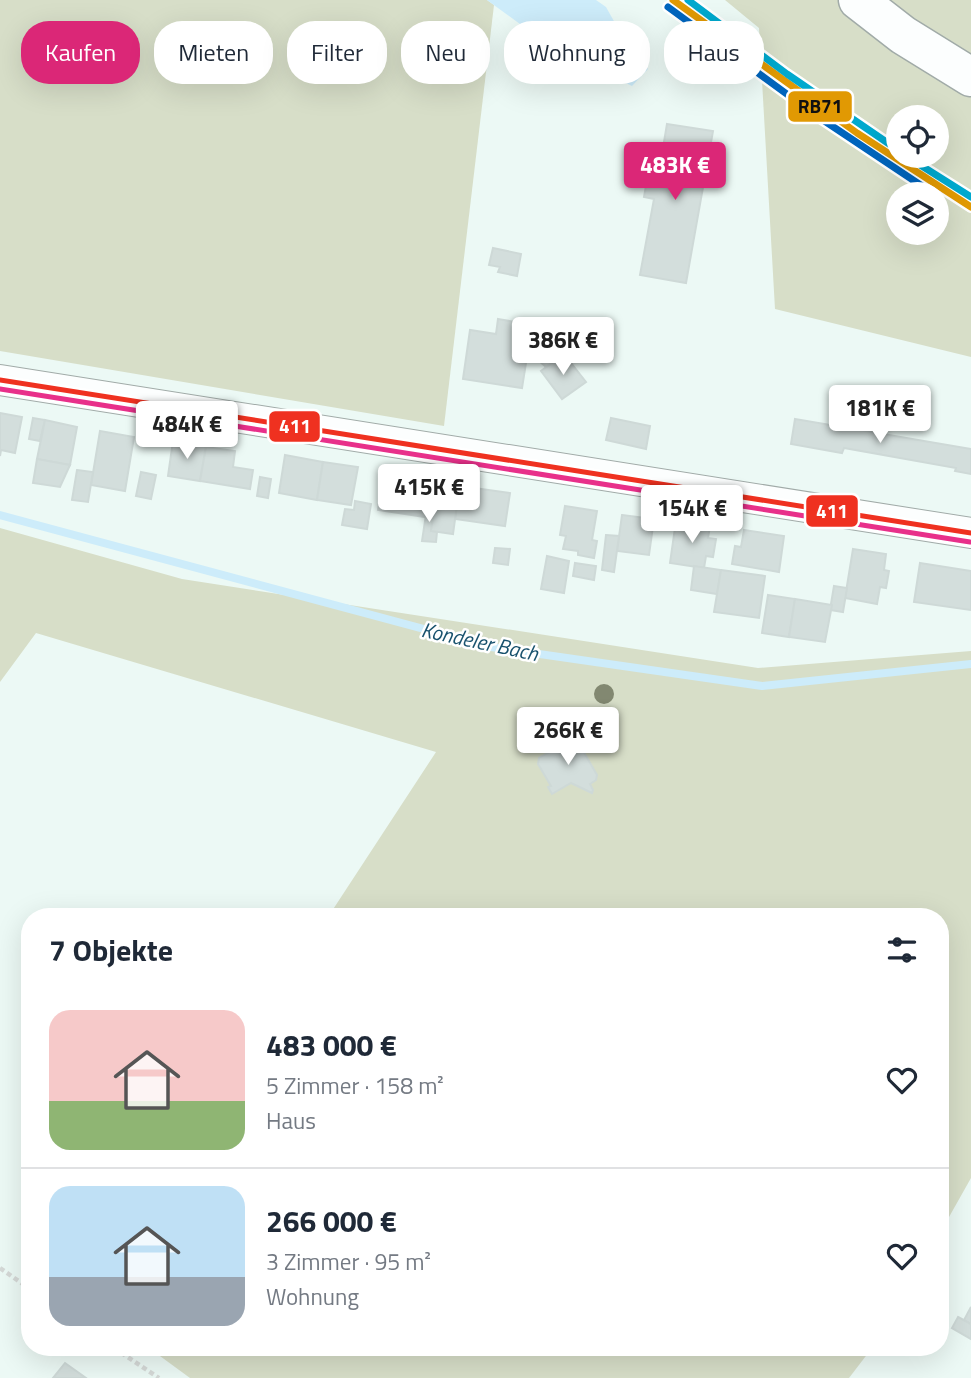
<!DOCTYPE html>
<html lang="de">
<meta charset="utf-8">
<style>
body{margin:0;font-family:"Titillium Web",sans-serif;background:#f2f2f3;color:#1f2937;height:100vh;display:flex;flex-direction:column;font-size:26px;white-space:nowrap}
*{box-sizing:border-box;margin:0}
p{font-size:23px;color:#747a83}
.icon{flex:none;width:38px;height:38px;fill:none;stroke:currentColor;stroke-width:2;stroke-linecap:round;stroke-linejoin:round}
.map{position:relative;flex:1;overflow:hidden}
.drawer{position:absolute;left:21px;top:908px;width:928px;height:448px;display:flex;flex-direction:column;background:#fff;border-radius:28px;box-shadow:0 7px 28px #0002}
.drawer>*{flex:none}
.banner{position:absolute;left:21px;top:21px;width:929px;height:63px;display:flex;gap:14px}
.controls{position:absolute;left:886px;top:105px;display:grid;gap:14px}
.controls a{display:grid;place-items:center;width:63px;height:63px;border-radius:50%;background:#fff;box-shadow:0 7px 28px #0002;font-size:35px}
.price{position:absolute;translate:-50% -60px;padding:0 16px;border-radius:7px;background:#fff;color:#222;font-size:23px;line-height:46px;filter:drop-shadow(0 2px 4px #0008)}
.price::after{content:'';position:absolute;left:50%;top:42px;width:21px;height:16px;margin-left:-10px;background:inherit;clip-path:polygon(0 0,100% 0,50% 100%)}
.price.active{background:#db2777;color:#fff}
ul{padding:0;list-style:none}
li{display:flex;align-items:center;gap:21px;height:175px;padding:0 28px}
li+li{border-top:2px solid #e0e1e3}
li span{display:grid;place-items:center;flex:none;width:196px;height:140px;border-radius:21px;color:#555}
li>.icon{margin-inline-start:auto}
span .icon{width:84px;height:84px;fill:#fffc;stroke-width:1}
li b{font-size:30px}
h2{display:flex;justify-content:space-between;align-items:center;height:84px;padding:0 28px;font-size:30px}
.pill{padding:0 24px;border-radius:28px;background:#fff;box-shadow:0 7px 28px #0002;font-size:24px;line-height:63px}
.pill.active{background:#db2777;color:#fff}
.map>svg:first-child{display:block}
.green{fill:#d7dec8;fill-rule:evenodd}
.water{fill:#cdecfa}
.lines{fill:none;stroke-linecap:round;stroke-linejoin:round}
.stream{stroke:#cdecfa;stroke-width:8}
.building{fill:#d3dedc;stroke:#ced9d7;stroke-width:2}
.minor-casing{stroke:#a1aba8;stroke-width:32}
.major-casing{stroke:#a1aba8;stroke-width:41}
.path{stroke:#d5d9d7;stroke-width:4.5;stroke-dasharray:5 3.5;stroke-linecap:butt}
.minor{stroke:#fcfefe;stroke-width:30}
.major{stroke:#fcfefe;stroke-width:38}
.bus-1-casing{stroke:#fff;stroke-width:10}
.bus-2-casing{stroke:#fff;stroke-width:10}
.bus-1{stroke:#ef3120;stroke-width:5}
.bus-2{stroke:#e8308a;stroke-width:5}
.rail-1-casing{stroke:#fff;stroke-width:12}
.rail-2-casing{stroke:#fff;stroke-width:12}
.rail-3-casing{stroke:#fff;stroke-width:12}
.rail-1{stroke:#e19903;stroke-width:7}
.rail-2{stroke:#0065bd;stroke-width:7}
.rail-3{stroke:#00a9ce;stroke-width:7}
.tree{fill:#828871}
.labels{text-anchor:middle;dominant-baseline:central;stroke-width:5;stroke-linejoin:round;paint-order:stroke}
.water-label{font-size:21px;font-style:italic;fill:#19526e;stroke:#fff}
.line-badge{stroke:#fff;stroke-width:2.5}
.badge-label{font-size:19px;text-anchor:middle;font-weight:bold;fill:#fff}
.pale-badge-label{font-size:19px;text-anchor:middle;font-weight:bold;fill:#111}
</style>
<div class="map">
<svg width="971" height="1378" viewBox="0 0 971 1378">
<rect width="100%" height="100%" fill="#ecf9f5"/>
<g class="green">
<path d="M0 0H487L494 5 444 426 0 351Z"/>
<path d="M725 0H971V357L775 309 759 28ZM898 117H936V156H898ZM898 194H936V233H898Z"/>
<path d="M0 528 182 579 758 668 971 651V1178L940 1233V917H328L436 752 36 633 0 682Z"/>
<path d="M149 1348H872L849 1378H190Z"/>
</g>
<path class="water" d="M487 0H596L606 7 629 48 648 69 632 86 549 45Z"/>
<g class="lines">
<path class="stream" d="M0 515 491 647 762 686 971 664"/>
</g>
<g class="building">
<path d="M667 124 713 131 686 283 640 275 654 199 644 197 652 152 662 154Z"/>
<path d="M493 248 521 254 517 276 498 272 500 267 489 265Z"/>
<path d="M498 319 532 325 522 388 463 379 470 330 496 334Z"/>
<path d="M529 343 546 347 558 359 546 367 538 360 526 358Z"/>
<path d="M564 354 586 382 562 399 541 371Z"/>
<path d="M0 413 22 417 15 453 1 450 0 456Z"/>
<path d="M33 418 45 420 40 441 29 439Z"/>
<path d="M611 418 650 426 646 449 606 440Z"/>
<path d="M795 419 971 449V474L955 471 956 468 844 448 842 453 791 444Z"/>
<path d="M45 420 77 427 70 465 37 459Z"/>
<path d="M100 431 134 437 125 491 91 485Z"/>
<path d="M173 441 206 447 200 481 168 476Z"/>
<path d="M206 447 235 451 233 467 253 470 250 489 200 481Z"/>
<path d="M285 455 323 462 317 500 279 493Z"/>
<path d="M37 459 70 465 60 487 33 483Z"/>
<path d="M323 462 358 467 351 505 317 500Z"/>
<path d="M77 470 93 472 88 502 72 500Z"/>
<path d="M141 472 156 475 151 499 136 496Z"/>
<path d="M383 476 430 483 425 517 378 510Z"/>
<path d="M260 477 271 479 268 498 257 496Z"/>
<path d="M460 486 510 493 505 526 455 519Z"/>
<path d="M355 501 371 504 367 529 342 525 345 509 354 510Z"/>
<path d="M428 501 435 502 431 531 437 532 436 542 422 541Z"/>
<path d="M435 502 457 505 453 534 431 531Z"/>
<path d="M565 506 597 511 592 540 597 541 594 558 578 555V551L563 549 566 536 560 535Z"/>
<path d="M622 515 654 519 649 555 617 551Z"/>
<path d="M676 521 710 526 708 538 716 539 713 557 706 556 704 568 670 563Z"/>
<path d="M744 530 784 536 779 572 732 564 735 546 741 547Z"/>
<path d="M606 535 619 536 614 572 602 570Z"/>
<path d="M495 548 510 549 508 565 493 563Z"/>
<path d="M853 549 886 554 884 570 889 571 886 588 880 587 877 604 845 598Z"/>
<path d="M547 556 569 561 564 593 541 589Z"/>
<path d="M575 563 596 566 594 580 573 576Z"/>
<path d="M920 563 971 571V610L914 602Z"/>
<path d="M694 566 721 570 717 594 691 590Z"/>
<path d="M721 570 765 576 759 618 714 612Z"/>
<path d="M834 586 847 588 843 612 830 610Z"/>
<path d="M768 595 795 599 789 637 762 633Z"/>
<path d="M795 599 832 605 825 642 789 637Z"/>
<path d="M575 732 582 735 578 742 597 775 596 780 590 784 593 790 592 793 571 783 552 794 548 787 551 786 538 764 539 758 571 740Z"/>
<path d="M971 1307V1324L964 1320Z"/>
<path d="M958 1317 971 1324V1339L952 1328Z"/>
<path d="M65 1363 86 1378H53Z"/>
</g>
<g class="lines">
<g class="minor-casing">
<path id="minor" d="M0 380 971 533"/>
</g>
<g class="major-casing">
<path id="major" d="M858 0 903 35 971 77"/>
</g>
<g class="path">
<path d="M0 1268 30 1289"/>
<path d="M114 1348 159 1378"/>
</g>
<use href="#minor" class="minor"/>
<use href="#major" class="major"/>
<g class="bus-1-casing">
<path id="bus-1" d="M0 380 971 533"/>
</g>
<g class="bus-2-casing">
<path id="bus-2" d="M0 389 970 542"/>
</g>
<use href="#bus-1" class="bus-1"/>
<use href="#bus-2" class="bus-2"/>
<g class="rail-1-casing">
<path id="rail-1" d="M673 0 857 133 971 207"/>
</g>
<g class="rail-2-casing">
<path id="rail-2" d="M668 7 814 114 934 194"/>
</g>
<g class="rail-3-casing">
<g id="rail-3">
<path d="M688 0 787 74 898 150"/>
<path d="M906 156 971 197"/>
</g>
</g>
<use href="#rail-1" class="rail-1"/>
<use href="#rail-2" class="rail-2"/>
<use href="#rail-3" class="rail-3"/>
</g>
<circle class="tree" cx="604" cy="694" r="10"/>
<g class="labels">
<g class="water-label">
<text transform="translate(480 641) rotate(12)">Kondeler Bach</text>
</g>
</g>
<g class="line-badge">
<rect x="787" y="90" width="66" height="33" rx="7" fill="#e19903"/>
<rect x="268" y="410" width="53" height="33" rx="7" fill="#ef3120"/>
<rect x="805" y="494" width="54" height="34" rx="7" fill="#ef3120"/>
</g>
<g class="badge-label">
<text x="295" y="433">411</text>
<text x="832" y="518">411</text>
</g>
<g class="pale-badge-label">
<text x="820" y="113">RB71</text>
</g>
</svg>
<div class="controls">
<a><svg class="icon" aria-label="locate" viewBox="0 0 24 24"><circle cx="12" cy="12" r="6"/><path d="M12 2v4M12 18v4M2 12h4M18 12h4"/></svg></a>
<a><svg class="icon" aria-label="layers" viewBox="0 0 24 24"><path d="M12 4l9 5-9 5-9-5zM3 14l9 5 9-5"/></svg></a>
</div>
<b class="price active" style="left:675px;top:202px">483K €</b>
<b class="price" style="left:563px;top:377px">386K €</b>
<b class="price" style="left:880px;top:445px">181K €</b>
<b class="price" style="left:187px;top:461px">484K €</b>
<b class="price" style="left:429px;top:524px">415K €</b>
<b class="price" style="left:692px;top:545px">154K €</b>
<b class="price" style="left:568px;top:767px">266K €</b>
<div class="banner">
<a class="pill active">Kaufen</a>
<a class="pill">Mieten</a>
<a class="pill">Filter</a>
<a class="pill">Neu</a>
<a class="pill">Wohnung</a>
<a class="pill">Haus</a>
</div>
<section class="drawer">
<h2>7 Objekte<svg class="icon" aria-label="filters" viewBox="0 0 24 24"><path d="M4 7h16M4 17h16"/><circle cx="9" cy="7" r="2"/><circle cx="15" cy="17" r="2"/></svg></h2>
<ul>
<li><span style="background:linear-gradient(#f6c9c9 65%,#8fb573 0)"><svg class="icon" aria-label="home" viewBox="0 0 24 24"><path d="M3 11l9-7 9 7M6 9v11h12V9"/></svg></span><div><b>483 000 €</b><p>5 Zimmer · 158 m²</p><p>Haus</p></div><svg class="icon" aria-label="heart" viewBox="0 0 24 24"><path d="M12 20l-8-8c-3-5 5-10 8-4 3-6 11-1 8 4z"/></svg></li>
<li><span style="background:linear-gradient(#bfe0f5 65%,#9aa5b1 0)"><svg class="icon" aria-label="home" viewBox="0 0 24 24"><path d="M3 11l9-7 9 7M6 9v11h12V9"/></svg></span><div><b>266 000 €</b><p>3 Zimmer · 95 m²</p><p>Wohnung</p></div><svg class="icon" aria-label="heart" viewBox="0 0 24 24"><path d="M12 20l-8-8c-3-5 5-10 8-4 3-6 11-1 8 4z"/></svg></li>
</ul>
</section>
</div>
